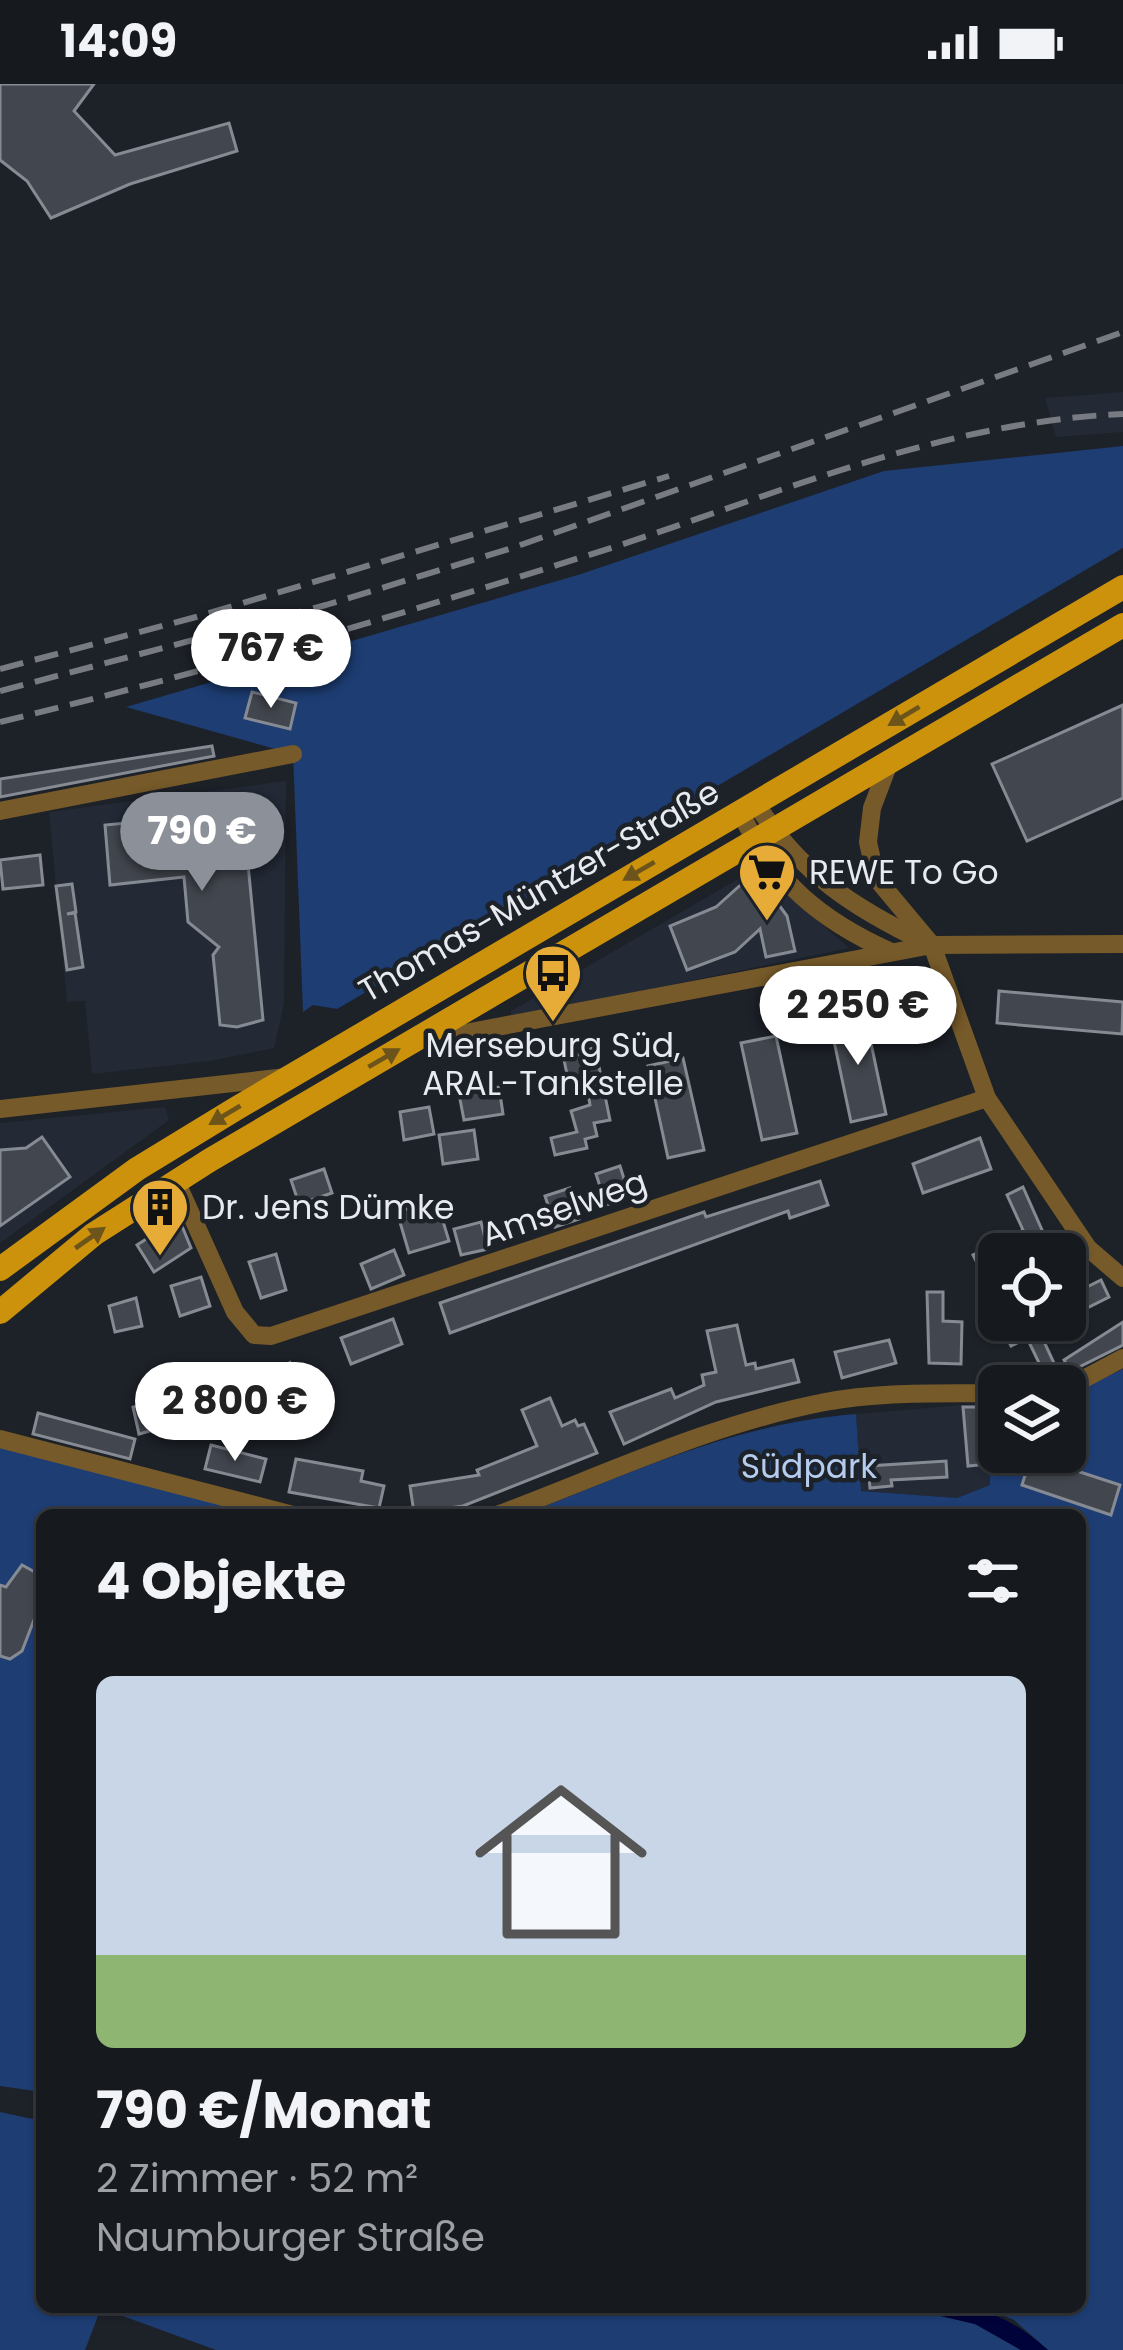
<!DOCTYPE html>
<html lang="de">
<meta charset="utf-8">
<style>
body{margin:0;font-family:Poppins,sans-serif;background:#1f2227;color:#f1f3f6;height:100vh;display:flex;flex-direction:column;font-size:45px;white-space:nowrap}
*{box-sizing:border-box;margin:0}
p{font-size:39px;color:#9ea0a4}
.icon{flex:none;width:66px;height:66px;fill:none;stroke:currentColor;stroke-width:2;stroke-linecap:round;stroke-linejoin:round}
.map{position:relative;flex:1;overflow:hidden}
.sheet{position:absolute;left:36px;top:1425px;width:1050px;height:804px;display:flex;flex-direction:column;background:#16191e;border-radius:18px;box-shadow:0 3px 9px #0004,0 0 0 3px #35383c}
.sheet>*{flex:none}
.fabs{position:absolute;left:978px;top:1149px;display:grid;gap:24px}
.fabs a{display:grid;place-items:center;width:108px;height:108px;border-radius:18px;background:#16191e;box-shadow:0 3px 9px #0004,0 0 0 3px #35383c;font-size:60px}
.price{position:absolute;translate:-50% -102px;padding:0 27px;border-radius:42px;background:#fff;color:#222;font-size:39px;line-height:78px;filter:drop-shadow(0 3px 6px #0008)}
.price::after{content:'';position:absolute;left:50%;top:72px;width:36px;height:27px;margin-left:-18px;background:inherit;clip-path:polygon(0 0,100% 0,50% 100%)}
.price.current{background:#8c9099;color:#fff}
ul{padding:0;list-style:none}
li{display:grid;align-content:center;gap:24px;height:636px;padding:0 60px}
li span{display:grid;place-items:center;height:372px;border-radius:18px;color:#555}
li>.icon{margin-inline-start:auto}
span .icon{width:216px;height:216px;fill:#fffc;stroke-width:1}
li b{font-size:51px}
h2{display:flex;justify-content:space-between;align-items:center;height:144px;padding:0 60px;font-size:51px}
.status{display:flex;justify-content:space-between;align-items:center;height:84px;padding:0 60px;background:#16191e;direction:ltr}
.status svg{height:33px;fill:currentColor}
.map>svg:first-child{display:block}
.built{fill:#232a36}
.green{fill:#1d3d73}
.water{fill:#00023a}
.building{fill:#42464e;stroke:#858a93;stroke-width:3}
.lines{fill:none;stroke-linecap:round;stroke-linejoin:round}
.minor{stroke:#765a29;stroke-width:18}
.major{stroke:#cc920c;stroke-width:24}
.rail{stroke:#787b82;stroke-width:6;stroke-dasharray:24 12;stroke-linecap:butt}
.oneway{fill:#6c541b}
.labels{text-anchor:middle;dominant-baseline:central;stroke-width:9;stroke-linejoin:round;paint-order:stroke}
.poi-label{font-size:33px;fill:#e7eaef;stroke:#1d2128;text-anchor:start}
.street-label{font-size:33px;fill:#e7eaef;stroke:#1d2128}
.park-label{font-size:33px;fill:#b6ccef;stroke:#1d2128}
</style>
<div class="status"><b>14:09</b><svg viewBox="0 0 49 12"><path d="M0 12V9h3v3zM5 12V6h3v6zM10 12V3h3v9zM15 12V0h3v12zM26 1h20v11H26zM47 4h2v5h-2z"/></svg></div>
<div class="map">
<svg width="1123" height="2266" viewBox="0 0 1123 2266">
<rect width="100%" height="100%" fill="#1d2128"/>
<g class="built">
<path d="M1123 308V348L1056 353 1045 314Z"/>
<path d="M286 697 284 919 274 964 210 977 92 990 85 917 67 918 49 728Z"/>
<path d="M757 784 849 864 511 934V927Z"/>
<path d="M165 1023 169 1036 0 1159V1039Z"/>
<path d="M987 1319 990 1401 957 1414 860 1407 856 1330Z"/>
</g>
<g class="green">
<path d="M1123 362V464L337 925 313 921 303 928 293 670 126 623 581 490 884 387Z"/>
<path d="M1123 1285V2266H1048L1014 2236 982 2223H1080V1431H523C632 1388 738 1339 856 1330L861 1407 957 1414 990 1401 987 1319 999 1318V1368H1065V1312Z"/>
<path d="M0 1362 263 1431H42V2008L0 2002Z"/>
<path d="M0 2028 42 2037V2223H902L975 2240 1021 2266H216L101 2224 85 2266H0Z"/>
</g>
<path class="water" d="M902 2223C970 2223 994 2219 1048 2266H1021L975 2240Z"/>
<g class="building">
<path d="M0 0H94L74 27 115 71 229 39 237 67 130 100 51 134 27 97 0 76Z"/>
<path d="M252 608 296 619 290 645 245 634Z"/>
<path d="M1123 621V714L1027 757 992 680Z"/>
<path d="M212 662 214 672 0 713V695Z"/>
<path d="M243 728 263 936 237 943 220 941 213 871 219 863 188 838 184 793 110 801 105 741Z"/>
<path d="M40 771 43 801 3 805 0 776Z"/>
<path d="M746 796 762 798 787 832 795 867 766 873 760 845 735 868 687 886 670 842 716 823Z"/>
<path d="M72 800 76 828 67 830 75 829 83 883 67 886 56 802Z"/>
<path d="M999 907 1123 918 1122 950 997 939Z"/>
<path d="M865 931 886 1030 851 1038 830 938Z"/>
<path d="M776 952 797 1049 762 1056 741 959Z"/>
<path d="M595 963 610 1036 594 1039 597 1052 585 1055 587 1064 555 1071 551 1054 577 1048 571 1027 590 1021 585 992 568 995 564 976Z"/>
<path d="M683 974 704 1066 668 1074 648 982Z"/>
<path d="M499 1003 503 1030 464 1036 459 1010Z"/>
<path d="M429 1023 434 1050 404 1056 400 1028Z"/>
<path d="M474 1046 478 1075 443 1080 439 1051Z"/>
<path d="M42 1053 70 1093 0 1142V1066L26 1064Z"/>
<path d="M980 1054 991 1085 923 1109 913 1080Z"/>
<path d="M620 1082 630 1114 606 1121 596 1090Z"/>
<path d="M324 1085 332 1109 299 1120 291 1096Z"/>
<path d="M820 1097 828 1121 790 1134 788 1127 450 1249 440 1219 704 1128 706 1133Z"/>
<path d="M1023 1103 1046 1155 1028 1163 1032 1170H999V1223L973 1171 1023 1146 1007 1111Z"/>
<path d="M570 1104 579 1135 555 1143 545 1112Z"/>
<path d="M423 1120 425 1128 439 1124 449 1157 409 1169 397 1128Z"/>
<path d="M481 1138 488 1165 461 1171 454 1145Z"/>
<path d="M182 1142 191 1164 154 1188 137 1161 165 1143 169 1150Z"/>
<path d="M394 1166 404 1191 371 1205 361 1180Z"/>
<path d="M276 1170 286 1206 261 1214 249 1178Z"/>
<path d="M201 1193 210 1222 180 1232 171 1202Z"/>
<path d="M1101 1196 1109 1213 1065 1235V1214Z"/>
<path d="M927 1208H943V1237L962 1238 961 1280 929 1279Z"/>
<path d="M136 1214 142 1242 115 1248 109 1222Z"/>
<path d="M393 1235 402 1260 351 1280 341 1254Z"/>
<path d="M998 1236H1034L1054 1279 1042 1285 1027 1254 1011 1262Z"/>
<path d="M1123 1238V1261L1071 1287 1064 1276Z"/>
<path d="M737 1241 746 1281 755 1279 756 1285 793 1276 799 1298 716 1318 624 1360 610 1328 671 1305 675 1314 704 1301 702 1291 716 1288 707 1247Z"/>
<path d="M889 1256 896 1279 842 1294 835 1268Z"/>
<path d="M289 1279 280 1318 269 1324 255 1297Z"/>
<path d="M550 1314 562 1342 575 1336 578 1342 584 1340 597 1369 463 1422 414 1429 410 1402 479 1391 477 1386 537 1362 522 1326Z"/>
<path d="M160 1316 167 1342 139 1350 133 1323Z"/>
<path d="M963 1323H984L989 1380 968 1382Z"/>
<path d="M38 1329 135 1355 130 1375 33 1350Z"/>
<path d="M211 1361 266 1375 260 1398 205 1385Z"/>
<path d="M1031 1372 1120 1401 1111 1431 1022 1401Z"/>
<path d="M296 1375 363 1387 361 1397 384 1402 379 1424 289 1408Z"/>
<path d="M946 1377 947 1393 891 1396 892 1402 870 1404 868 1382Z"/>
<path d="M22 1481 42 1492V1515L22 1567 10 1575 0 1572V1501L6 1503Z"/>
</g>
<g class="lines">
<g class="minor">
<path d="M889 679 872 724 868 758 876 794 932 861 987 1014 1088 1164 1123 1194"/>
<path d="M756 719C798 788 855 825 927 859"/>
<path d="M0 727 293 670"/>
<path d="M740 728C774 797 820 836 889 867"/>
<path d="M433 946 465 949 932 861 1123 860"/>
<path d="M0 1025 287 993"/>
<path d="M177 1099 235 1228 254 1251 271 1252 987 1014"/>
<path d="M1065 1305 1123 1274"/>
<path d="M0 1355 293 1431"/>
<path d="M497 1431C606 1390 711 1340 825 1318 883 1307 941 1310 999 1309"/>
</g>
<g class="major">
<path d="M0 1185 137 1085 237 1024 1123 503"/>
<path d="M0 1228 94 1150 210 1076 1123 541"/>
</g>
<g class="rail">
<path d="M0 585 196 533 669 392"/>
<path d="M0 607 326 521 512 464 1123 248"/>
<path d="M0 638C207 588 411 528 614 463 783 408 942 338 1123 330"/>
</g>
</g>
<defs><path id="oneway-solid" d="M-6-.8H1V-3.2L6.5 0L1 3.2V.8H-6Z" transform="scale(3)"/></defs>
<g class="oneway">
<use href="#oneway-solid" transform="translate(904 632) rotate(149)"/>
<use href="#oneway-solid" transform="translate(639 787) rotate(150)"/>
<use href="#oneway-solid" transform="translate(384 974) rotate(-30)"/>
<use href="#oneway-solid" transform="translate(225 1031) rotate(149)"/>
<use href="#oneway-solid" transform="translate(90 1154) rotate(-35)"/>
</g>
<defs>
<g id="supermarket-pin" transform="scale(3)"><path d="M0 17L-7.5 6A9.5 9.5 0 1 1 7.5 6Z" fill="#e7ac37" stroke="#1d2128"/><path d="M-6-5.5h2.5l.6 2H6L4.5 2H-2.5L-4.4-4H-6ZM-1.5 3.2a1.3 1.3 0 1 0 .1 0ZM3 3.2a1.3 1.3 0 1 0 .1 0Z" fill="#111"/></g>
<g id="bus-pin" transform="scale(3)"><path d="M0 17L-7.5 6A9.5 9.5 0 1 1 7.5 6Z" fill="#e7ac37" stroke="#1d2128"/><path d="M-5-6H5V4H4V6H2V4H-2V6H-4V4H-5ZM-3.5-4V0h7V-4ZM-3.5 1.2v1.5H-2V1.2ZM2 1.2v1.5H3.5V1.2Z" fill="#111"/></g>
<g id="building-pin" transform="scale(3)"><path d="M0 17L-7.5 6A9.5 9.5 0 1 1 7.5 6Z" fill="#e7ac37" stroke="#1d2128"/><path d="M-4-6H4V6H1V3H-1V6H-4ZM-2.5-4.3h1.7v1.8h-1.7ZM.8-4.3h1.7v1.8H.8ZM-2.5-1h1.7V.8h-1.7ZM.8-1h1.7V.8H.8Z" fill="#111"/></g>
</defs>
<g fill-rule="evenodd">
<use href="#supermarket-pin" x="767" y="788"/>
<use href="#bus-pin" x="553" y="889"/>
<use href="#building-pin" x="160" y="1123"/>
</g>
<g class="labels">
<g class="poi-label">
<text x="809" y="788">REWE To Go</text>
<text x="553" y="961" text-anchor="middle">Merseburg Süd,<tspan x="553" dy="38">ARAL-Tankstelle</tspan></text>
<text x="202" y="1123">Dr. Jens Dümke</text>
</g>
<g class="street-label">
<text transform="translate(539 807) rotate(-30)">Thomas-Müntzer-Straße</text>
<text transform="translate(564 1124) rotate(-19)">Amselweg</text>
</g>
<g class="park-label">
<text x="809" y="1382">Südpark</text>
</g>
</g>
</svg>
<div class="fabs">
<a><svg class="icon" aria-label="locate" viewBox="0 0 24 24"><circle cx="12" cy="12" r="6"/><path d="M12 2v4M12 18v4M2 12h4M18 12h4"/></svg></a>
<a><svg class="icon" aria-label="layers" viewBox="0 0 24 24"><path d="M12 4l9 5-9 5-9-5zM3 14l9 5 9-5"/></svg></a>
</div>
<b class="price" style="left:271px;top:627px">767 €</b>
<b class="price current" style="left:202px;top:810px">790 €</b>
<b class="price" style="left:858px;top:984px">2 250 €</b>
<b class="price" style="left:235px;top:1380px">2 800 €</b>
<section class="sheet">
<h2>4 Objekte<svg class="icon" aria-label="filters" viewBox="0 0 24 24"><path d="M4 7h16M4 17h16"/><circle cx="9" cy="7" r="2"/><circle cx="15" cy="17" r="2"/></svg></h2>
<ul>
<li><span style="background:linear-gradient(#c9d6e8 75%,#8fb573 0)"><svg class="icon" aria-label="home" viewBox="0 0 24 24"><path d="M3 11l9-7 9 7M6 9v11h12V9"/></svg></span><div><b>790 €/Monat</b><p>2 Zimmer · 52 m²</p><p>Naumburger Straße</p></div></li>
</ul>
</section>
</div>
